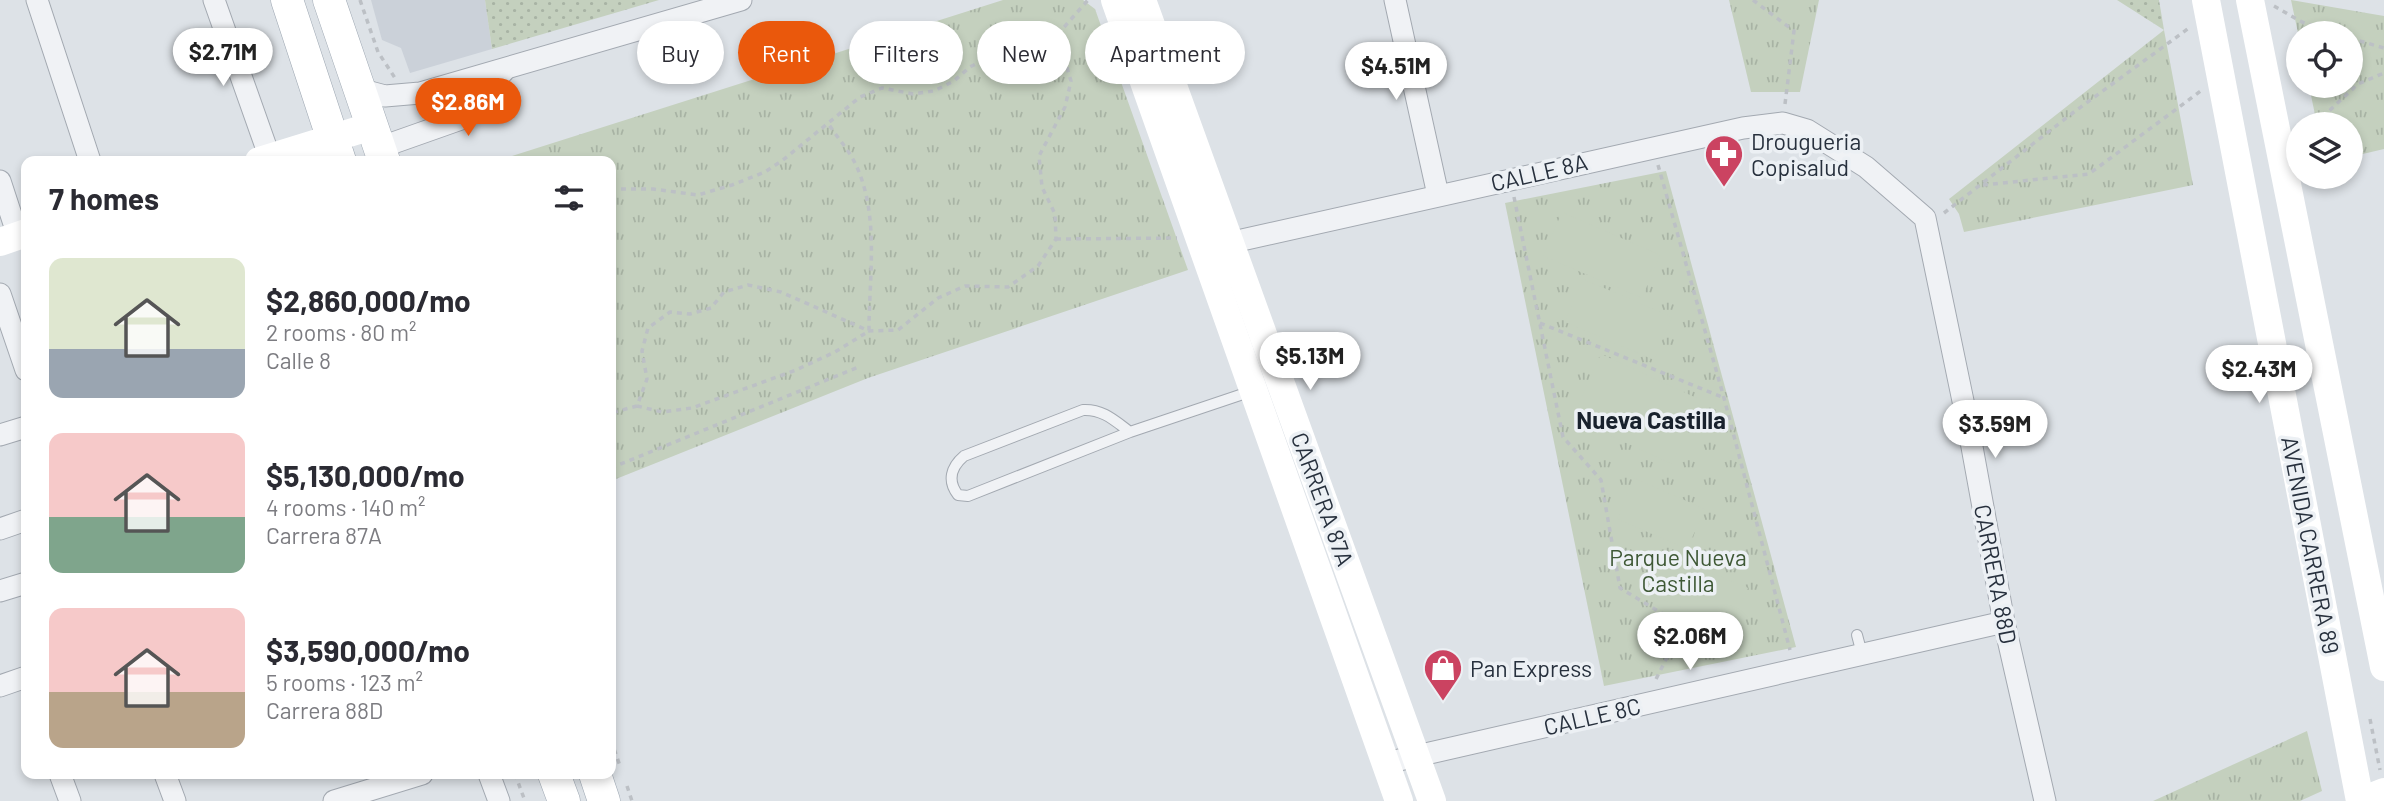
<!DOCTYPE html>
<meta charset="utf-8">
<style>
body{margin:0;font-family:Barlow,sans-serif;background:#f2f2f3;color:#2b2b33;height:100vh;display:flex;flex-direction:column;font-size:26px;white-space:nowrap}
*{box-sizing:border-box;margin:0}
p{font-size:23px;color:#7c7c81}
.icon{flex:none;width:38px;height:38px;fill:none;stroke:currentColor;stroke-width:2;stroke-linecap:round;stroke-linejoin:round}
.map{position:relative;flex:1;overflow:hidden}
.drawer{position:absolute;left:21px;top:156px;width:595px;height:623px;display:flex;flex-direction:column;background:#fff;border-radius:14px;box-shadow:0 4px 10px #0003}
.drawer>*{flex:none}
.banner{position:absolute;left:637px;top:21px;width:665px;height:63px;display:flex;gap:14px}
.fabs{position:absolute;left:2286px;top:21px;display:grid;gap:14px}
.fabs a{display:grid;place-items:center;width:77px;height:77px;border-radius:50%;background:#fff;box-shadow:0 4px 10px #0003;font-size:35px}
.price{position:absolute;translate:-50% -60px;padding:0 16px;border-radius:24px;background:#fff;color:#222;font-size:23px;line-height:46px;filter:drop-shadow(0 2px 4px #0008)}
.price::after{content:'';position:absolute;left:50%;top:42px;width:21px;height:16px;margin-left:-10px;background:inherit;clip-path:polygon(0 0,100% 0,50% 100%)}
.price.active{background:#ea580c;color:#fff}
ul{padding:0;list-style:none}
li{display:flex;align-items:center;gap:21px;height:175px;padding:0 28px}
li span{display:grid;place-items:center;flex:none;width:196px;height:140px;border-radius:14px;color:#555}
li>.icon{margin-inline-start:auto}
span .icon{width:84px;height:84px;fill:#fffc;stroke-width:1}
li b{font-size:30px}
h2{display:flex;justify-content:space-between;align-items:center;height:84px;padding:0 28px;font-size:30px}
.pill{padding:0 24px;border-radius:32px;background:#fff;box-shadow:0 4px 10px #0003;font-size:24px;line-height:63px}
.pill.active{background:#ea580c;color:#fff}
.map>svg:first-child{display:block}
.built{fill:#cbd1d9}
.grass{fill:url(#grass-dots)}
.park{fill:url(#park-tufts)}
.garden{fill:#c4d0be}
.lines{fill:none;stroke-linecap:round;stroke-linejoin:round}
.lane-casing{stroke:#a3a9b1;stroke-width:12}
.street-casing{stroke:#a3a9b1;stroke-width:23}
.primary-casing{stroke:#9da7b2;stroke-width:33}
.path{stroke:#bcc0c5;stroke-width:3.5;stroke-dasharray:5 5;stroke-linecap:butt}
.lane{stroke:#f0f2f5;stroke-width:10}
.street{stroke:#f0f2f5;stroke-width:21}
.secondary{stroke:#fff;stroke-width:28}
.primary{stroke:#fff;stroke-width:32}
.labels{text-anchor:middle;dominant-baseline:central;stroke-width:7;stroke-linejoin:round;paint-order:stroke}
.poi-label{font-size:23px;fill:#27303d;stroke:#ecf0f4;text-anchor:start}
.street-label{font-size:23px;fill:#27303d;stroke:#ecf0f4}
.park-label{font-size:23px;fill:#3e5835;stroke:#ecf0f4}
.neighbourhood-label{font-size:24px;font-weight:bold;fill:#19222d;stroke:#ecf0f4}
</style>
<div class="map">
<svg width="2384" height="801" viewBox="0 0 2384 801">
<defs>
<pattern id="grass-dots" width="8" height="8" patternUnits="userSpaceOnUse" patternTransform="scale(1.75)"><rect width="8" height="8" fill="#c4d0be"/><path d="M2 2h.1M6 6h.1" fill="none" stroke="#a8b3a4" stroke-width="1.8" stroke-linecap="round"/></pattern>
<pattern id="park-tufts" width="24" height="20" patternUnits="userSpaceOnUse" patternTransform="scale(1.75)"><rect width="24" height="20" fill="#c4d0be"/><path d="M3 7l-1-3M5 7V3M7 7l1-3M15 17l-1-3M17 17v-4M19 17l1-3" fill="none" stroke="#a8b3a4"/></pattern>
</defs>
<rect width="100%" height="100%" fill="#dde2e7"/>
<path class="built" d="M371 0H485L492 49 410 73 401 48 382 40Z"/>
<g class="grass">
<path d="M485 0H659L492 49Z"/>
<path d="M2117 0H2159L2164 30Z"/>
</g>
<g class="park">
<path d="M1003 0H1083L1095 9 1188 270 868 378 611 481V161H496Z"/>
<path d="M1729 0H1819L1800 92H1751Z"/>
<path d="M2291 0 2384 16V149L2350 157V124H2317L2309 86H2350V33H2298Z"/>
<path d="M2164 30 2193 185 1964 232 1959 214 1949 199Z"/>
<path d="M1666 171 1796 647 1604 686 1505 203Z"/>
<path d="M2307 731 2322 791 2300 801H2153Z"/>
</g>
<g class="garden">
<path d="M1562 212 1660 255 1642 298 1543 256Z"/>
<path d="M1583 279 1672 317 1654 360 1565 322Z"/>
<path d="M1601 354 1701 400 1672 464 1572 418Z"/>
<path d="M1634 478 1705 509 1687 549 1617 519Z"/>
<path d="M1660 551 1748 588 1730 628 1643 591Z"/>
</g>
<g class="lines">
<g class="lane-casing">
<g id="lane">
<path d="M1130 432C1115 421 1103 409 1083 410L964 456C951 467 947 481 958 495L968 496 1130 432 1252 391"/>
<path d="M1857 635 1862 654"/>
</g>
</g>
<g class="street-casing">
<g id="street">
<path d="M37 0 90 161"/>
<path d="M214 0 271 161"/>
<path d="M1395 0 1438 195"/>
<path d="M359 89 385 96 420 93 741 0"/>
<path d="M382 154 393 143 461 119 471 109 485 87 503 72"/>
<path d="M0 181 18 236"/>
<path d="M1215 246 1743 128 1783 123 1807 130 1866 167 1925 218 1968 425 2004 622 2045 801"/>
<path d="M0 294 26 370"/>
<path d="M0 435 26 427"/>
<path d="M0 529 26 520"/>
<path d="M0 591 26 583"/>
<path d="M0 686 26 677"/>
<path d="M1386 763 2004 622"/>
<path d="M60 774 70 801"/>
<path d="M165 774 175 801"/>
<path d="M489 774 499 801"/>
<path d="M334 801 422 774"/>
</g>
</g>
<g class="primary-casing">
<g id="primary">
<path d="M287 0 340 161"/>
<path d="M329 0 384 161"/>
<path d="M554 774 564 801"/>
<path d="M595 774 604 801"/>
</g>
</g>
<g class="path">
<path d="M360 0 378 52 395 78"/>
<path d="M1753 0 1794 31 1785 104"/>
<path d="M2274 6 2302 22 2336 33"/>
<path d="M2350 38 2384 48"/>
<path d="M1051 42 1088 0"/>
<path d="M2315 124 2358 84 2384 73"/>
<path d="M1658 165 1724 398 1790 650"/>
<path d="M1983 185 2089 174 2202 90"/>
<path d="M611 189H653L698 195 732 185 765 172 783 160 860 97 882 88 913 94 934 91 954 81 970 67 1000 51 1018 46 1035 36 1051 42 1063 54 1071 81 1065 107 1039 156 1042 187 1055 214 1056 239 1038 266 1008 287 965 286 938 298 898 330 869 331 781 292 748 285 724 292 711 308 690 314 670 312 648 328 642 351 647 379 637 406 611 413"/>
<path d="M1514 197 1563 437 1601 480 1620 588 1683 626 1654 683"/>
<path d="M1944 213 2074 112 2189 28"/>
<path d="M1056 239 1177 238"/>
<path d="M1540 323 1722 397"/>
<path d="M637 406 662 412 692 408 796 370 835 352 869 331C869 276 880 214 855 163 848 149 836 136 828 123"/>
<path d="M611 468 861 366"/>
<path d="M2370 719 2380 770"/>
<path d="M611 740 620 766"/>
<path d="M515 774 525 801"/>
<path d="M627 786 632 801"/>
</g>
<use href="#lane" class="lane"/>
<use href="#street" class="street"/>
<g class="secondary">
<path d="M1115 0 1399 801"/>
<path d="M1142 0 1432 801"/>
<path d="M2206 0 2360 801"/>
<path d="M2250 0 2384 667"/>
<path d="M259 161 372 126"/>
<path d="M0 242 26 233"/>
<path d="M2361 801 2384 792"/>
</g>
<use href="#primary" class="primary"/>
</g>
<defs>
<g id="pharmacy-pin" transform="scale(2.0125)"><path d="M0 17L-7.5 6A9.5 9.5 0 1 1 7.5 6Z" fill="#cb4361" stroke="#ecf0f4"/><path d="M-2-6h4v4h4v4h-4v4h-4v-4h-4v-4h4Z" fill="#fff"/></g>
<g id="shop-pin" transform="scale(2.0125)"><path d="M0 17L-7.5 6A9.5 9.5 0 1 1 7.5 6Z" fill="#cb4361" stroke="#ecf0f4"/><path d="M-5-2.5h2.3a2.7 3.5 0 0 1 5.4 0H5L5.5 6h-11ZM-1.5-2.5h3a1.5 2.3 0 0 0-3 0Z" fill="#fff"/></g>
</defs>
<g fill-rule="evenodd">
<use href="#pharmacy-pin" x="1724" y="154"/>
<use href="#shop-pin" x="1443" y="668"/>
</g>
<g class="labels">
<g class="poi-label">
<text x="1751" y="141">Drougueria<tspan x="1751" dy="26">Copisalud</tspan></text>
<text x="1470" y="668">Pan Express</text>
</g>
<g class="street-label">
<text transform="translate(1539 172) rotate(-13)">CALLE 8A</text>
<text transform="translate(1323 499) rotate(70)">CARRERA 87A</text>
<text transform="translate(2311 545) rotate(79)">AVENIDA CARRERA 89</text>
<text transform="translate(1996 574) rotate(79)">CARRERA 88D</text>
<text transform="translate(1592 716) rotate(-13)">CALLE 8C</text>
</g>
<g class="park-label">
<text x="1678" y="557">Parque Nueva<tspan x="1678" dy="26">Castilla</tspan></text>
</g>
<g class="neighbourhood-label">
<text x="1651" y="419">Nueva Castilla</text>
</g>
</g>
</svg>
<div class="fabs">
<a><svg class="icon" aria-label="locate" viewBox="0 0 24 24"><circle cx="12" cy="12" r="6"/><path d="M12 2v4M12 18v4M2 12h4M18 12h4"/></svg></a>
<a><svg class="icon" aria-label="layers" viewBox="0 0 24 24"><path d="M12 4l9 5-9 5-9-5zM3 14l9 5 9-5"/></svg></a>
</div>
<b class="price" style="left:223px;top:88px">$2.71M</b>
<b class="price" style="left:1396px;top:102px">$4.51M</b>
<b class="price active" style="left:468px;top:138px">$2.86M</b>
<b class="price" style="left:1310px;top:392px">$5.13M</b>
<b class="price" style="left:2259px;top:405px">$2.43M</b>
<b class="price" style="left:1995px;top:460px">$3.59M</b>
<b class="price" style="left:1690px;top:672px">$2.06M</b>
<div class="banner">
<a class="pill">Buy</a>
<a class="pill active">Rent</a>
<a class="pill">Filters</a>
<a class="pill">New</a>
<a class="pill">Apartment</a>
</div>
<section class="drawer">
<h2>7 homes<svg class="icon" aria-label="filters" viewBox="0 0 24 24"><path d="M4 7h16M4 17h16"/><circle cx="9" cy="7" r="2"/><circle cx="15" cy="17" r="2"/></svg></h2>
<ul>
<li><span style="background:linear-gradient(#dfe7d0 65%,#9aa5b1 0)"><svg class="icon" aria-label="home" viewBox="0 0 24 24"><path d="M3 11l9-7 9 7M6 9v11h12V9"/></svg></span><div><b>$2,860,000/mo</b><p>2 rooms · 80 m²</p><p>Calle 8</p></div></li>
<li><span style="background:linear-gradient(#f6c9c9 60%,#7fa58c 0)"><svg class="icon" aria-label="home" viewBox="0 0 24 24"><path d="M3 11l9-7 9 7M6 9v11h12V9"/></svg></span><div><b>$5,130,000/mo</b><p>4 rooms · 140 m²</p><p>Carrera 87A</p></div></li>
<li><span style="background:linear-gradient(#f6c9c9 60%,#b9a48a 0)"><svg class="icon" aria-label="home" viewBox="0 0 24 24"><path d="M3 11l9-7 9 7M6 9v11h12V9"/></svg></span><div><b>$3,590,000/mo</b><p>5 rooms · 123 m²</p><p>Carrera 88D</p></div></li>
</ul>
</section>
</div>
